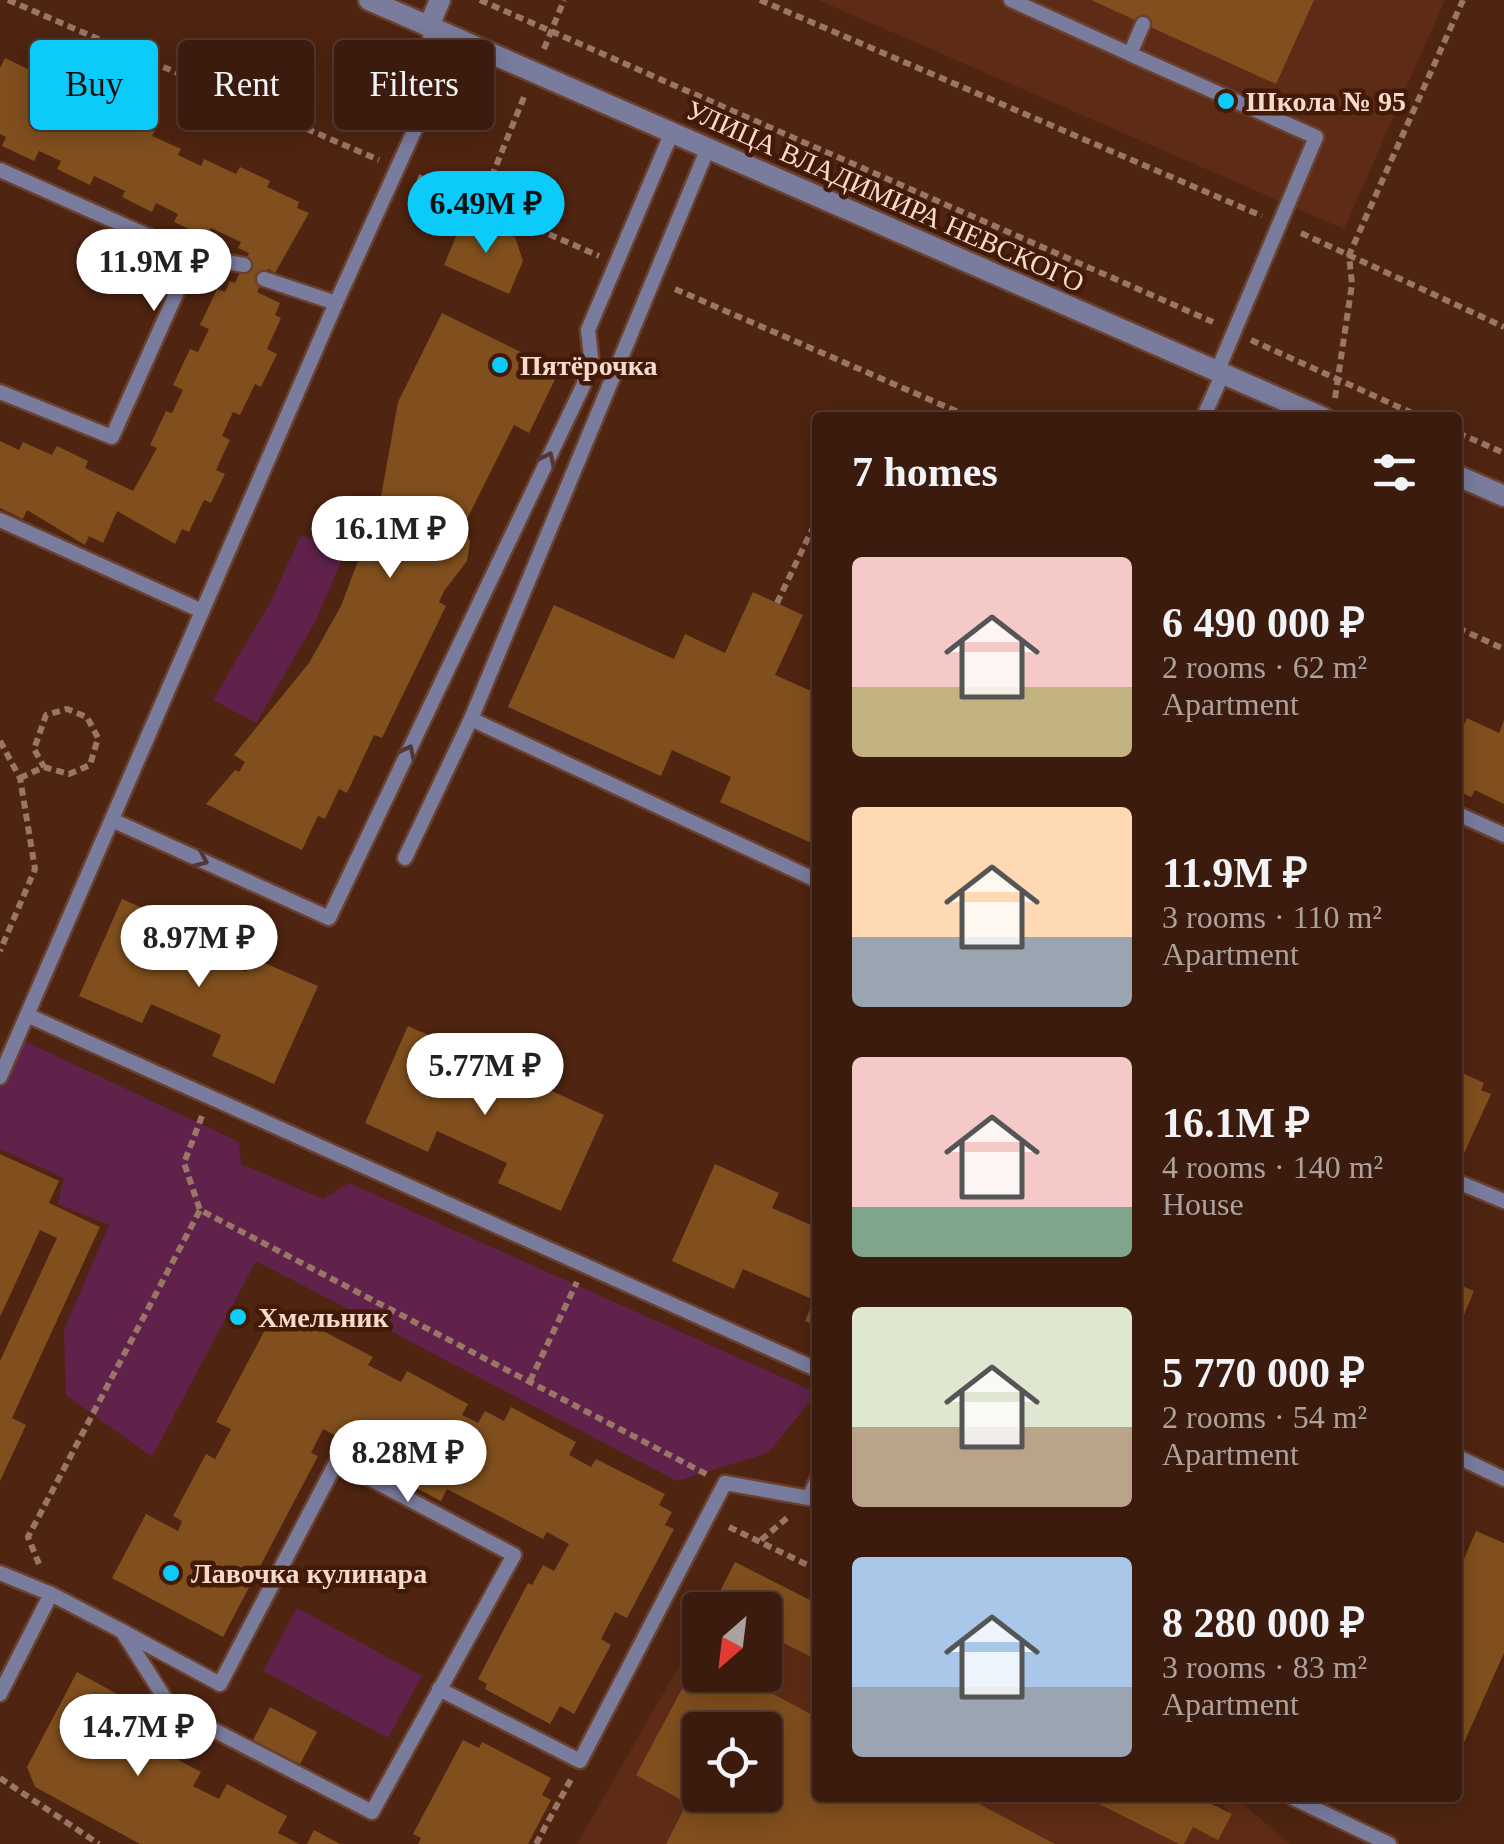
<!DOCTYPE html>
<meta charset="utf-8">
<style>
body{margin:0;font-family:"Times New Roman",serif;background:#46281b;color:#f1f3f6;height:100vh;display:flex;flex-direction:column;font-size:38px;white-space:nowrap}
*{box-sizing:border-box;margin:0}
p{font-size:32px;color:#aca19d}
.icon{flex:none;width:55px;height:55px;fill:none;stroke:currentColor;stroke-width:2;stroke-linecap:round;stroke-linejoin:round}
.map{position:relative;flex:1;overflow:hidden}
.side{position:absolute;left:812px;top:412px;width:650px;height:1390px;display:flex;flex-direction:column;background:#3b1b0d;border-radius:10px;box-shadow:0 5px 25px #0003,0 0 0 2px #54392e}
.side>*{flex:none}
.banner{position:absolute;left:30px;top:40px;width:632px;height:90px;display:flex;gap:20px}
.needle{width:65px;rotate:208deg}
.controls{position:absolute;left:682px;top:1592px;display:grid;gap:20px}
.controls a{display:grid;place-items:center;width:100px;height:100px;border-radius:10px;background:#3b1b0d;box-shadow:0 5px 25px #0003,0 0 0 2px #54392e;font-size:50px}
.price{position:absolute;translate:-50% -85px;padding:0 22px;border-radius:35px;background:#fff;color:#222;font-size:32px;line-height:65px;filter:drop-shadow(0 2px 5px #0008)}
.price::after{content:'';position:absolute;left:50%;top:60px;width:30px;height:22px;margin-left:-15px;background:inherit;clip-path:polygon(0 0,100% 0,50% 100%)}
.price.on{background:#0ccafa;color:#111}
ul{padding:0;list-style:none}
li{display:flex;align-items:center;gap:30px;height:250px;padding:0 40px}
li span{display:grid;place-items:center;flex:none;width:280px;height:200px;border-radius:10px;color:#555}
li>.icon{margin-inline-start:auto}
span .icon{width:120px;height:120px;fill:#fffc;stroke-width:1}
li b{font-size:42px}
h2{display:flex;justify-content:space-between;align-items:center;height:120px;padding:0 40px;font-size:42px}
.chip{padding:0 35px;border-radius:10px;background:#3b1b0d;box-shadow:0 5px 25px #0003,0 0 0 2px #54392e;font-size:35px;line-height:90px}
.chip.on{background:#0ccafa;color:#111}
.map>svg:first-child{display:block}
.built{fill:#5e2c16;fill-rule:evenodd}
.green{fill:#60224b}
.building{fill:#804f1d;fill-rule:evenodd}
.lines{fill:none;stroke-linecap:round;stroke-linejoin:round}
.service-casing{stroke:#6a412f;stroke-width:19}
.minor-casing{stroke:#6a412f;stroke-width:25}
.tertiary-casing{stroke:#6a412f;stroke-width:25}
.path{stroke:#9a7666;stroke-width:6;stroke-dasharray:8 5;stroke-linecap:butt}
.service{stroke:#7a7c9d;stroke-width:14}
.minor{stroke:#7a7c9d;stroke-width:20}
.tertiary{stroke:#7a7c9d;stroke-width:20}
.oneway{stroke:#543734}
.poi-dot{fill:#0ccafa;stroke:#431a07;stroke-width:4}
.labels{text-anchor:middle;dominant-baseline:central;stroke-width:9;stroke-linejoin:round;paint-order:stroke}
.poi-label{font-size:28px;font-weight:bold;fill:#f6dace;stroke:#431a07;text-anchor:start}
.street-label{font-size:28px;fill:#f6dace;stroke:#431a07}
</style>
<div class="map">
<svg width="1504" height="1844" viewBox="0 0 1504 1844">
<rect width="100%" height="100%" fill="#4f2411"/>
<g class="built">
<path d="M818 0H1445L1344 229Z"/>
<path d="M735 1562 817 1604 818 1798H1199L1229 1813 1219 1798H1236L1290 1844H577L700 1629V1675H765V1610H711ZM700 1730H765V1795H700Z"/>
</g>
<g class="green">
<path d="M301 535 345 553 314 624 256 723 213 700 271 601Z"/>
<path d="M20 1039 239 1142 241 1164 323 1199 349 1183 817 1393 768 1453 677 1481 256 1261 152 1457 66 1395 64 1330 109 1225 58 1204 64 1178 0 1149V1086Z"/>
<path d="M297 1608 422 1676 388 1738 263 1671Z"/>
</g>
<g class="building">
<path d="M1091 0H1314L1276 84Z"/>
<path d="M5 58 38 74 35 82 63 95 60 103 85 115 88 107 119 122 123 112 156 128 152 136 181 149 178 155 201 166 204 159 236 174 240 167 270 181 267 187 299 202 297 208 309 213 275 273 268 269 257 292 280 303 275 315 281 318 267 349 277 354 261 387 255 384 240 415 233 412 222 436 230 440 216 470 225 474 211 503 204 500 189 532 182 529 175 544 117 511 103 543 89 536 85 545 27 510 23 519 0 508V441L19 450 23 442 52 455 57 446 88 461 85 468 133 491 157 448 150 445 166 411 172 413 183 390 173 385 190 349 198 352 209 329 200 325 217 289 225 292 230 281 235 283 249 253 238 248 241 242 211 228 206 237 174 222 178 214 156 203 152 212 122 197 125 191 94 176 90 185 57 169 61 161 39 151 34 161 2 146 6 137 0 134V68Z"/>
<path d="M483 222 515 237 523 261 509 294 444 265 459 229Z"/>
<path d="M442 313 559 371 529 433 514 425 464 525 470 542 467 561 444 591 439 602 446 606 382 738 374 735 347 793 339 789 325 819 318 816 302 850 206 804 235 770 239 772 245 762 234 755 309 663 341 606 380 502 398 402Z"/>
<path d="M753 592 803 615 775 675 818 694V846L720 802 731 777 672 750 661 776 508 707 554 605 674 659 685 634 725 653Z"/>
<path d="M1467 718 1499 733 1504 720V804L1475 790 1471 797 1458 791V724L1463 727Z"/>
<path d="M122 899 187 928 180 943 246 972 253 958 318 986 274 1084 212 1056 221 1035 151 1004 142 1023 79 996Z"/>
<path d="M408 1026 473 1055 466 1071 532 1100 539 1085 604 1115 561 1211 498 1183 507 1163 437 1131 428 1152 365 1123Z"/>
<path d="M1458 1071 1484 1083 1481 1090 1491 1094 1462 1158 1458 1156Z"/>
<path d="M0 1154 59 1181 49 1203 100 1227 12 1418 26 1425 0 1481V1361L57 1238 40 1230 0 1317Z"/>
<path d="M715 1164 779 1193 772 1208 818 1228V1326L805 1321 814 1300 743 1269 734 1289 672 1261Z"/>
<path d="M1458 1284 1474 1291 1458 1329Z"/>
<path d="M279 1319 295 1328 300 1319 373 1357 368 1365 401 1382 407 1371 468 1404 462 1415 478 1423 485 1411 504 1421 511 1407 576 1442 569 1455 591 1467 596 1459 665 1494 659 1505 672 1512 665 1525 674 1529 627 1618 615 1612 601 1639 611 1645 574 1714 560 1706 550 1724 485 1689 487 1684 478 1679 528 1583 532 1585 543 1565 554 1571 569 1544 547 1532 543 1539 447 1489 441 1501 342 1449 346 1441 323 1429 311 1453 318 1456 223 1637 112 1578 146 1514 178 1531 182 1521 173 1516 206 1454 215 1459 231 1429 216 1422 266 1328 273 1332Z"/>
<path d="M1476 1531 1504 1543V1653L1458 1756V1573Z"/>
<path d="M735 1562 818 1604V1660L765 1634V1610L712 1607Z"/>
<path d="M700 1655V1675H738L818 1718V1798H968L1055 1844H666L687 1803 636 1775ZM700 1730H765V1795H700Z"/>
<path d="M77 1672 143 1708 123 1745 133 1750 139 1739 201 1772 193 1786 219 1799 227 1784 287 1816 278 1833 299 1844H140L35 1787 27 1767Z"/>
<path d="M270 1707 317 1732 300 1764 253 1740Z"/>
<path d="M463 1740 479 1748 482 1742 551 1778 542 1795 551 1800 528 1844H418L421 1838 413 1834Z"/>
<path d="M1087 1798H1199L1232 1814 1218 1840 1193 1827 1184 1844H1179Z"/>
<path d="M314 1830 340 1844H307Z"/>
</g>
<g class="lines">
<g class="service-casing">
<g id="service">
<path d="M1011 0 1130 54"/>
<path d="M1143 24 1130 54 1316 137 1217 372"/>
<path d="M0 170 193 256 112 437 0 392"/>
<path d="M193 256 244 265"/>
<path d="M264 279 336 303"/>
<path d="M1203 418 1223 373"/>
<path d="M0 520 202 611"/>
<path d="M471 719 818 881"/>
<path d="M1458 814 1504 835"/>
<path d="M112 820 329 918 583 386 591 357 588 330 672 132"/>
<path d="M405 858 471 719 708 148"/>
<path d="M27 1015 818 1370"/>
<path d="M0 1077 336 303 436 83 429 26"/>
<path d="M1458 1182 1504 1201"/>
<path d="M1458 1457 1504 1479"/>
<path d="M337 1461 514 1555 372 1812 171 1708 122 1631 220 1684Z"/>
<path d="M0 1573 51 1594 0 1694"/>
<path d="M51 1594 122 1631"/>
<path d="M439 1689 580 1761 725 1483 809 1498 818 1478"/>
<path d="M1293 1798 1389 1844"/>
</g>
</g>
<g class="minor-casing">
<path id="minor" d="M429 26 440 0"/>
</g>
<g class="tertiary-casing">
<g id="tertiary">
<path d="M369 0 1324 418"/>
<path d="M1458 476 1504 496"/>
</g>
</g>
<g class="path">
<path d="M8 0 379 160"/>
<path d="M480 0 1213 322"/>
<path d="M760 0 1262 216"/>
<path d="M544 49 564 0"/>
<path d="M418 177 599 256"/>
<path d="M472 225 524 97"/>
<path d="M1301 233 1504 327"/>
<path d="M675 289 972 418"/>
<path d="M1251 340 1423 418"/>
<path d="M1335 398 1352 284 1349 255 1463 0"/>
<path d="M1458 433 1504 453"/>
<path d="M777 603 818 517"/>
<path d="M1458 628 1504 649"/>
<path d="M0 741 20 778 35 869 0 951"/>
<path d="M20 778 44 767 69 774 90 765 98 738 87 717 67 709 46 715 34 749 44 767"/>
<path d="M202 1116 184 1163 200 1210 708 1475"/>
<path d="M530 1381 577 1282"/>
<path d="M729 1527 818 1570"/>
<path d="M761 1540 787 1518"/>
<path d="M39 1564 28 1537 200 1210"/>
<path d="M0 1778 99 1844"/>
<path d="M536 1844 571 1779"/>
</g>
<use href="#service" class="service"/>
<use href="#minor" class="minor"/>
<use href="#tertiary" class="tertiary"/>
</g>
<defs><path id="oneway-chevron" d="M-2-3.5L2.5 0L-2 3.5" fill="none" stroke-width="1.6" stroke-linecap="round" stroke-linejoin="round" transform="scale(2.5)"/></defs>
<g class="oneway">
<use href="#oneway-chevron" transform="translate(548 459) rotate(-64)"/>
<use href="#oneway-chevron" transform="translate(408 752) rotate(-64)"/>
<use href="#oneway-chevron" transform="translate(201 860) rotate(24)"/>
</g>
<g class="poi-dot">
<circle cx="1226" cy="101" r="10"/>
<circle cx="500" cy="365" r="10"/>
<circle cx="238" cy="1317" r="10"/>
<circle cx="171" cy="1573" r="10"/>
</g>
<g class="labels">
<g class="poi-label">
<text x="1246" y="101">Школа № 95</text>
<text x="520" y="365">Пятёрочка</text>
<text x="258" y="1317">Хмельник</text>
<text x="191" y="1573">Лавочка кулинара</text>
</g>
<g class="street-label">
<text transform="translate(885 196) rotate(24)">УЛИЦА ВЛАДИМИРА НЕВСКОГО</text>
</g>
</g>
</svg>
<div class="controls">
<a><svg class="needle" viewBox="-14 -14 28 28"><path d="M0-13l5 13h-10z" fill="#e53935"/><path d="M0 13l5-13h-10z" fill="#aca19d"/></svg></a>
<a><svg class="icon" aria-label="locate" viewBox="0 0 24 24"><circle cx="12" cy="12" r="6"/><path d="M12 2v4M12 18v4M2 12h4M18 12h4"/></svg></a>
</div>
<b class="price on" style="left:486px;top:256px">6.49M ₽</b>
<b class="price" style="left:154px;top:314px">11.9M ₽</b>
<b class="price" style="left:390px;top:581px">16.1M ₽</b>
<b class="price" style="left:199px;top:990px">8.97M ₽</b>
<b class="price" style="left:485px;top:1118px">5.77M ₽</b>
<b class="price" style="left:408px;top:1505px">8.28M ₽</b>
<b class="price" style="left:138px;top:1779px">14.7M ₽</b>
<div class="banner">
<a class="chip on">Buy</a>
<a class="chip">Rent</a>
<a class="chip">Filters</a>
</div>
<section class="side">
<h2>7 homes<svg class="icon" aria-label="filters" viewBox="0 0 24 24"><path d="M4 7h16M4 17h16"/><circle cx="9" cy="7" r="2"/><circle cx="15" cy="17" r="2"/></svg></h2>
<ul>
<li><span style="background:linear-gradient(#f6c9c9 65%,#c2b280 0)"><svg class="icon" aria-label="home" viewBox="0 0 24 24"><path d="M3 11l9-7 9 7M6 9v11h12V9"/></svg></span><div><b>6 490 000 ₽</b><p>2 rooms · 62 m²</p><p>Apartment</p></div></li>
<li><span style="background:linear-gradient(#ffd9b3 65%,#9aa5b1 0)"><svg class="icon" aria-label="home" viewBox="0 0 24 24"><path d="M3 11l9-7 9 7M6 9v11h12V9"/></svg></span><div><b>11.9M ₽</b><p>3 rooms · 110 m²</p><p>Apartment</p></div></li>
<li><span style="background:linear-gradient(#f6c9c9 75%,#7fa58c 0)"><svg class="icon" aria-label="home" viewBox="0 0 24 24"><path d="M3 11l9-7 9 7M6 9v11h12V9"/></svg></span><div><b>16.1M ₽</b><p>4 rooms · 140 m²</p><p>House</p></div></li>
<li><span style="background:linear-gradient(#dfe7d0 60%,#b9a48a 0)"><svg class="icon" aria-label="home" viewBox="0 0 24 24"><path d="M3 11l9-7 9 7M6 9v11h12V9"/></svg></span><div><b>5 770 000 ₽</b><p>2 rooms · 54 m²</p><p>Apartment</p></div></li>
<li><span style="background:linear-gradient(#a9c7e8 65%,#9aa5b1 0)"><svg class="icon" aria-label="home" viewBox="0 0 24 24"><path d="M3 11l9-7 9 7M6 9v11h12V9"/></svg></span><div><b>8 280 000 ₽</b><p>3 rooms · 83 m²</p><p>Apartment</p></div></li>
</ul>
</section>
</div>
